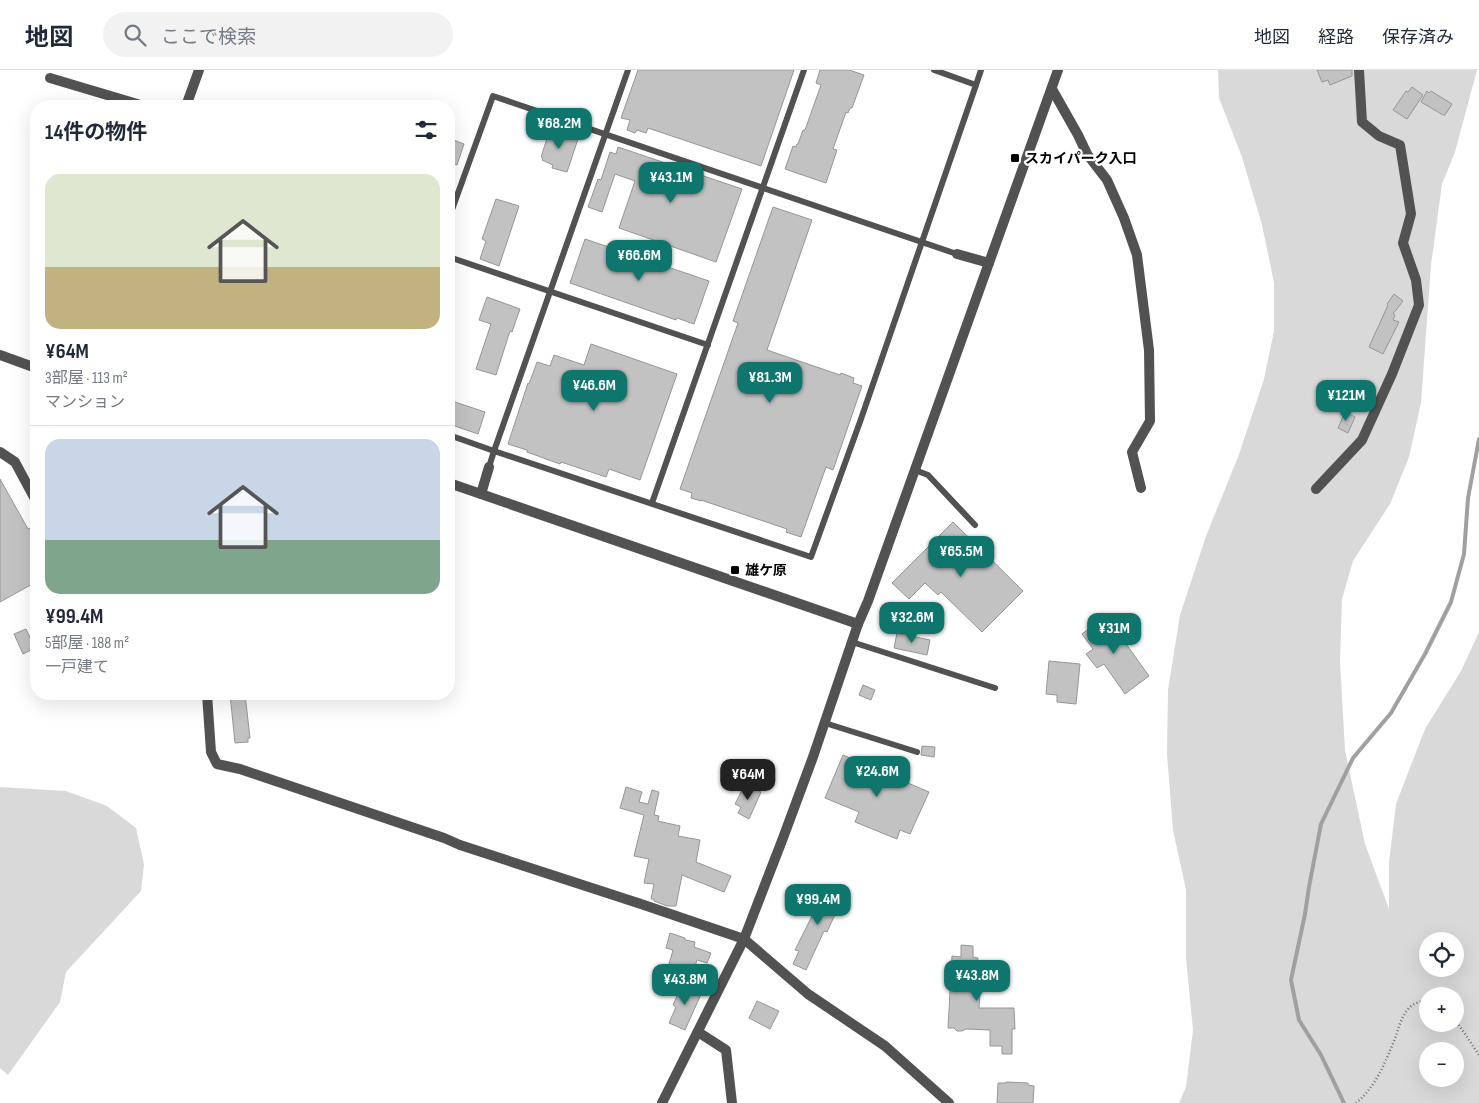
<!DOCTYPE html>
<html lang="ja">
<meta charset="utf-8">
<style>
body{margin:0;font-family:"Sofia Sans Condensed","Noto Sans JP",sans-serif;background:#f2f2f3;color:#1f2937;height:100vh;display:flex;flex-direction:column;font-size:19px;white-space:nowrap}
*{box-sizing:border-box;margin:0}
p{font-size:16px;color:#747a83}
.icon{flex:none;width:28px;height:28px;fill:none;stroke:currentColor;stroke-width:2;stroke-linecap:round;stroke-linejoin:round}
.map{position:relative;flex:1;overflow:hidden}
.sheet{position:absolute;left:30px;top:30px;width:425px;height:600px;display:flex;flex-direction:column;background:#fff;border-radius:20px;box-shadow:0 5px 20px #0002}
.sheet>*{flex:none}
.controls{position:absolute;left:1419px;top:862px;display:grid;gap:10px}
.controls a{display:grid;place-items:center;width:45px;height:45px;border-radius:50%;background:#fff;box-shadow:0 5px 20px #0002;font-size:25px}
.price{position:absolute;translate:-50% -42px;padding:0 11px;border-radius:10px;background:#0f766e;color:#fff;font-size:16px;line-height:32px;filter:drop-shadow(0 1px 2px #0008)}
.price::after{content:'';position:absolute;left:50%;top:30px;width:15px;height:11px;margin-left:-8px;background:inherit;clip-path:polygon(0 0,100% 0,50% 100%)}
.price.active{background:#222;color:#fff}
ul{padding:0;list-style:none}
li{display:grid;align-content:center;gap:10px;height:265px;padding:0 15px}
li+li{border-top:1px solid #e0e1e3}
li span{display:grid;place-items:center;height:155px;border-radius:15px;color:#555}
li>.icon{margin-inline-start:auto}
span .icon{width:90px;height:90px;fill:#fffc;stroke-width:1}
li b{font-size:21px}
h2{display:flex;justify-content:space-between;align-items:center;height:60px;padding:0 15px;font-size:21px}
header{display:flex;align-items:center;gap:30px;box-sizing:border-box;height:70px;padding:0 25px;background:#fff;border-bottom:1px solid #e0e1e3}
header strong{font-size:24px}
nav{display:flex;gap:28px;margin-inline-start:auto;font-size:18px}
.search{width:350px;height:45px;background:#f2f2f3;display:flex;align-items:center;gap:12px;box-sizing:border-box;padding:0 18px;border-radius:28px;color:#747a83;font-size:19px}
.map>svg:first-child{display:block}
.green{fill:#d9d9d9;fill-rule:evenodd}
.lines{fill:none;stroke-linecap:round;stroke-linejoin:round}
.stream{stroke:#a0a0a0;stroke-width:4}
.building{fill:#c2c2c2;stroke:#969696}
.path{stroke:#747474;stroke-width:2.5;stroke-dasharray:1 2.5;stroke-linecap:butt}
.service{stroke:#525252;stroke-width:6}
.minor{stroke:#525252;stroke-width:10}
.tertiary{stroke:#525252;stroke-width:10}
.poi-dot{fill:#000;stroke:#fff;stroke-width:2}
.labels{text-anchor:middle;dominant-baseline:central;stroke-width:4.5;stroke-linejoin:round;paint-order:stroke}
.poi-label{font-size:14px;font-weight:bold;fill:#000;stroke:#fff;text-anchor:start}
</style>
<header>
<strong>地図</strong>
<div class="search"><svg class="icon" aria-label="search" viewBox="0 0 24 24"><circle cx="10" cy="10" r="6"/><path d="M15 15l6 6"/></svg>ここで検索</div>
<nav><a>地図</a><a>経路</a><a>保存済み</a></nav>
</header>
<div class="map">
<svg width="1479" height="1033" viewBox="0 0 1479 1033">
<rect width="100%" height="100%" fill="#fff"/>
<g class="green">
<path d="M1218 0H1477L1455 82 1442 114 1431 195 1421 333 1409 387 1390 434 1353 491 1342 529 1340 592 1345 680 1365 774 1389 839V792L1396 734 1425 659 1461 601 1479 562V1033H1179L1186 1017 1193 960 1186 888V820L1173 760 1167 684 1168 620 1180 545 1206 466 1238 387 1264 309 1274 261V213L1262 155 1242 87 1219 28ZM1428 871H1455V899H1428ZM1428 926H1455V954H1428ZM1428 981H1455V1009H1428Z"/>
<path d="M0 717 66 721 107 736 136 758 144 794 141 821 66 902 60 932 8 1005 0 998Z"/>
</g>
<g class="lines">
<path class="stream" d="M1344 1033 1321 985 1299 950 1291 910 1305 844 1309 817 1321 754 1353 688 1391 643 1425 584 1451 532 1464 484 1468 428 1479 369"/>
</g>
<g class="building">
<path d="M638 0H794L761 96 648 58 646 63 637 60 635 63 627 60 630 50 621 48Z"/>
<path d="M820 0H849L864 5 852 38H850L848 43 846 42 833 79 837 80 826 113 785 99 793 76 796 77 797 74H798L803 60H805L821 15 816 13Z"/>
<path d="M1317 0H1352V6L1330 15 1328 10 1322 12Z"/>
<path d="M1412 17 1423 25 1407 49 1393 40 1406 21 1408 22Z"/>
<path d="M1427 21 1429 23 1431 21 1452 34 1445 45H1443L1421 32Z"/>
<path d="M550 59 578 69 567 102 552 98 553 95 542 90 543 88 541 87Z"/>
<path d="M449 68 464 74 457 95 449 93Z"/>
<path d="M618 77 742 119 716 192 619 158 635 111 615 104 602 142 588 137 598 109 601 110 610 82 616 84Z"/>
<path d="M496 129 519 136 499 196 480 189 486 171 482 169Z"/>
<path d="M773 137 812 150 767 280 840 305 841 303 854 308 853 313 862 316 833 400 826 397 801 467 786 462 787 459 701 430V431L691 428 692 423 680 419 738 253 733 251Z"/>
<path d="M585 169 709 211 694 254 677 248 676 250 570 213Z"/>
<path d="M1394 224 1403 231 1393 244 1395 245 1393 250 1399 252 1383 284 1369 277 1388 235 1387 234Z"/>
<path d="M487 227 520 239 512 262 510 261 496 305 476 299 491 254 479 250Z"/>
<path d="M591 274 677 304 640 410 609 399 606 407 561 392 560 394 527 382V380L508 374 528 313 529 314 537 292 550 296 554 285 584 295Z"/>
<path d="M449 330 485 342 478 364 449 354Z"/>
<path d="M1345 342 1355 347 1348 363 1338 358Z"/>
<path d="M0 409 28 459 36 455V512L0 532Z"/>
<path d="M953 452 1023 521 982 562 941 522 938 525 925 513 909 529 892 513Z"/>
<path d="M1106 546 1149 606 1125 624 1104 594 1097 598 1086 584 1093 579 1082 564Z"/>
<path d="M26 559 35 578 23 584 14 564Z"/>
<path d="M897 563 930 570 927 585 894 578Z"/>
<path d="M1049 591 1080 594 1076 634 1057 632V625L1046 624Z"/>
<path d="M863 615 875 620 871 630 859 625Z"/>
<path d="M230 624H245L250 668H248V672L235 673Z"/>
<path d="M922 676 935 677 934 687 921 685Z"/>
<path d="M843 685 929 722 910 764 900 760 897 769 855 752 859 742 825 728Z"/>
<path d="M745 714 761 722 749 749 738 743 741 737 735 734Z"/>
<path d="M626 717 642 722 639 732 648 734 652 720 659 722 654 745 659 746 658 751 680 756 678 766 700 770 696 792 731 806 724 822 682 805 676 836H667L654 831V829H651L654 814 644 813 649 789 634 786 644 745 620 738Z"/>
<path d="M833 817 842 821 840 826 843 827 827 862 824 861 806 900 793 894 799 881 795 880 826 818 831 820Z"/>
<path d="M670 863 685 868V870L695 872 694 877 711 883 707 893 697 890 691 909 670 902 672 895 669 894 673 880 666 878Z"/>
<path d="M961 875 973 876V887L978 888 977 896 988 897 987 919H980L979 938H1014L1015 959H1012V984H1002V976H990V960L966 959 962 961H957L954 958H948L952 886 961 887Z"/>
<path d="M683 913 702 922 685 960 669 953 676 937 673 935Z"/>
<path d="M757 931 779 941 770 959 749 948Z"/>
<path d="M1006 1012 1028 1013V1015L1034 1016 1033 1033H997L998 1013H1006Z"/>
</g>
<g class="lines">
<g class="path">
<path d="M1455 949 1479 985"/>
<path d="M1356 1033C1377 1016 1386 990 1396 966 1399 956 1402 945 1410 937 1415 933 1421 931 1428 930"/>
</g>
<g class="service">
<path d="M976 15 981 0"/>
<path d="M449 148 493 26 957 184"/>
<path d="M449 187 708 275"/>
<path d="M449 365 494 381 628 0"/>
<path d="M489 397 494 381 811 487 861 349 976 15 934 0"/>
<path d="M915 400 928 405 975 455"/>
<path d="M652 433 804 0"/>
<path d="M852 572 995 618"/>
<path d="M825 653 917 682"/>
</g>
<g class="minor">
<path d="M50 8 144 36"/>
<path d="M1052 19 1078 65 1087 84 1107 110 1124 148 1137 185 1149 280 1150 351 1132 382 1141 418"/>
<path d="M957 184 989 193"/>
<path d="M0 382 15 392 36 431"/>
<path d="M1316 419 1362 370 1392 304 1419 235 1416 210 1403 173 1411 144 1400 75 1379 66 1362 52 1359 0"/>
<path d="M481 424 489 397"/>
<path d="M207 624 211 682 217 694 240 699 444 768 460 775 641 834 744 869 808 924 885 976 949 1033"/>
<path d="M698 962 726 980 732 1033"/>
</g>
<g class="tertiary">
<path d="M186 36 199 0"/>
<path d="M0 285 36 298"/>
<path d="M449 413 858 554"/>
<path d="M662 1033 744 869 783 768 813 687 858 554 868 531 1058 0"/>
</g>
</g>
<g class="poi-dot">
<rect x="1010" y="83" width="10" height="10" rx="2.5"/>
<rect x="730" y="495" width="10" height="10" rx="2.5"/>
</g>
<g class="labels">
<g class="poi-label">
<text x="1025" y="88">スカイパーク入口</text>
<text x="745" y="500">雄ケ原</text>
</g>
</g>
</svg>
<div class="controls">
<a><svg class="icon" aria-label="locate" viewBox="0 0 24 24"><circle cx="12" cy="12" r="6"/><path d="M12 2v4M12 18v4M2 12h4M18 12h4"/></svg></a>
<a>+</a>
<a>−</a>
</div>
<b class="price" style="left:559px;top:80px">¥68.2M</b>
<b class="price" style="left:671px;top:134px">¥43.1M</b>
<b class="price" style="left:639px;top:212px">¥66.6M</b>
<b class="price" style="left:770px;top:334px">¥81.3M</b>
<b class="price" style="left:594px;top:342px">¥46.6M</b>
<b class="price" style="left:1346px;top:352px">¥121M</b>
<b class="price" style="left:961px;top:508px">¥65.5M</b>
<b class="price" style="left:912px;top:574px">¥32.6M</b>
<b class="price" style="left:1114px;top:585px">¥31M</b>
<b class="price" style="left:877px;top:728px">¥24.6M</b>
<b class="price active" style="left:748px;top:731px">¥64M</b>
<b class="price" style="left:818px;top:856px">¥99.4M</b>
<b class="price" style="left:977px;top:932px">¥43.8M</b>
<b class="price" style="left:685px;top:936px">¥43.8M</b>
<section class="sheet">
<h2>14件の物件<svg class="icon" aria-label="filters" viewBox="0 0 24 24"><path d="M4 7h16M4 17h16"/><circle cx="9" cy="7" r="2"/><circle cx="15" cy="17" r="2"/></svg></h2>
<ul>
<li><span style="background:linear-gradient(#dfe7d0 60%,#c2b280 0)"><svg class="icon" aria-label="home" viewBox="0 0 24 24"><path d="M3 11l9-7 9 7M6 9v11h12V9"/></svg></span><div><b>¥64M</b><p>3部屋 · 113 m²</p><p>マンション</p></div></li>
<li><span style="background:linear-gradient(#c9d6e8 65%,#7fa58c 0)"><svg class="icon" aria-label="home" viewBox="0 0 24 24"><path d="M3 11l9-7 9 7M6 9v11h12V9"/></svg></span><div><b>¥99.4M</b><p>5部屋 · 188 m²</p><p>一戸建て</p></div></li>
</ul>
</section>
</div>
